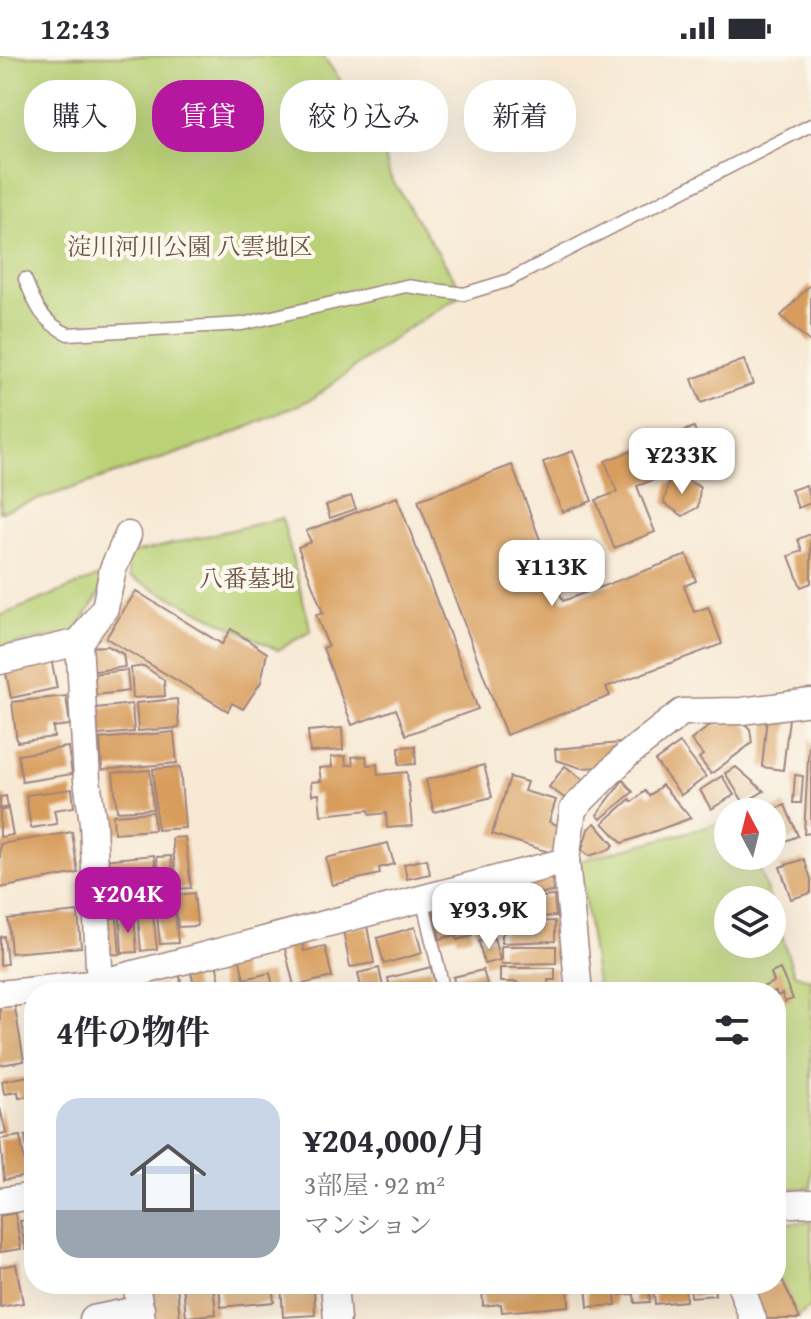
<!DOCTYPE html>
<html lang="ja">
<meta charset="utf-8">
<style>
body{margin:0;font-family:"Gentium Book Plus","Noto Serif JP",serif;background:#f7f7f7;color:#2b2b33;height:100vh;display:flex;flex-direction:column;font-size:30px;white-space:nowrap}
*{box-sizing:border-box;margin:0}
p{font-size:26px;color:#7c7c81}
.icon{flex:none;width:44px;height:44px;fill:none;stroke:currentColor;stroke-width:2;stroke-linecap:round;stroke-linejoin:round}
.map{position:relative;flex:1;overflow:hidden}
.details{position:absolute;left:24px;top:926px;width:762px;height:312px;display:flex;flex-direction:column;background:#fff;border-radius:32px;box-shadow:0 8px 32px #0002}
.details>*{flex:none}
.guide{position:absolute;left:24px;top:24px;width:764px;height:72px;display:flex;gap:16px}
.needle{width:52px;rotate:353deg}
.buttons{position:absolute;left:714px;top:742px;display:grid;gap:16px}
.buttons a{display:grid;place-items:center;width:72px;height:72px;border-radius:50%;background:#fff;box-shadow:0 8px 32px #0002;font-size:40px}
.price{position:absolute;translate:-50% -68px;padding:0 18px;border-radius:16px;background:#fff;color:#222;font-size:26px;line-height:52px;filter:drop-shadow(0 2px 4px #0008)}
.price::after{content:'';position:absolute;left:50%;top:48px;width:24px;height:18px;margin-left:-12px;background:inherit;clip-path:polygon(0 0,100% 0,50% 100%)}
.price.active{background:#b5179e;color:#fff}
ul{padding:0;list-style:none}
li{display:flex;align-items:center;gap:24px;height:200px;padding:0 32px}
li span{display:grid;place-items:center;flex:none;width:224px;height:160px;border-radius:24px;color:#555}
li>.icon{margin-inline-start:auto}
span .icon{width:96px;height:96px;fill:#fffc;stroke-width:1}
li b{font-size:34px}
h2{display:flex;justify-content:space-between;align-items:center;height:96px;padding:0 32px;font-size:34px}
.chip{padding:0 28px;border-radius:32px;background:#fff;box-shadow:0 8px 32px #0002;font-size:28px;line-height:72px}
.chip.active{background:#b5179e;color:#fff}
.status{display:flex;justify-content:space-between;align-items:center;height:56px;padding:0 40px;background:#fff;direction:ltr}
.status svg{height:22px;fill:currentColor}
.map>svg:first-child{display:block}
.green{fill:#bad176;stroke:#827850;stroke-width:2}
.building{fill:#d89d5b}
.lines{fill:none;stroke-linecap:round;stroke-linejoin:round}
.lane-casing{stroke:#a08480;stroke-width:15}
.street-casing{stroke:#a08480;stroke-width:29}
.lane{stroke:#fff;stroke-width:12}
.street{stroke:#fff;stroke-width:26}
.labels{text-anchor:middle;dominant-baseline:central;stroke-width:8;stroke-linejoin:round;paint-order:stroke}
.park-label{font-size:24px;fill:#6c5442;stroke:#fbf7ec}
</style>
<div class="status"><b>12:43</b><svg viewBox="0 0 49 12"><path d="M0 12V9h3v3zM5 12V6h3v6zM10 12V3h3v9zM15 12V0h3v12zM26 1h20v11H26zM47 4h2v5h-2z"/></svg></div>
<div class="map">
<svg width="811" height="1263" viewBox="0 0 811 1263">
<rect width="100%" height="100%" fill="#fbf7ec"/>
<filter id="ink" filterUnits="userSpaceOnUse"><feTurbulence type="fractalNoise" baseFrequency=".0125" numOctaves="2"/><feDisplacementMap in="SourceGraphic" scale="16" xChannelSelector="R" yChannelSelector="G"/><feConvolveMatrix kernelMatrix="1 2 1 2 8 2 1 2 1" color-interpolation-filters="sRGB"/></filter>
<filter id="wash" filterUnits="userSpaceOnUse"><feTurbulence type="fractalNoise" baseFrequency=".006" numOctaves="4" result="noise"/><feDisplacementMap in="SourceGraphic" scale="32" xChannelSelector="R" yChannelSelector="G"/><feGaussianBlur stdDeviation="1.8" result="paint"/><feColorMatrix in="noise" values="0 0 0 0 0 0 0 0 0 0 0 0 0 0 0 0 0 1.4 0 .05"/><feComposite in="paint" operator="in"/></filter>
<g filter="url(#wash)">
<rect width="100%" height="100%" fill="#f7e9d4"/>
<g class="green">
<path d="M0 0H323L362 55 382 91 390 120 464 238 404 275 312 343 218 384 0 456Z"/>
<path d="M282 462 311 575 278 594 130 521 125 499Z"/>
<path d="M99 520 102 534 74 577 0 591V560Z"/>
<path d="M721 767 728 770V800H754L770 844H728V888H772V849L794 918 811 924V1132L776 1133V936H603L597 928 579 805Z"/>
<path d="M811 1166V1251L794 1263 776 1212V1167Z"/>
</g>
<g id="blocks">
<g class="building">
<path d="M811 228V287L781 260Z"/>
<path d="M744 304 753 328 701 347 692 323Z"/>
<path d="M694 371 707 404 637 430 655 476 614 492 596 444 617 436 605 405Z"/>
<path d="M573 395 592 445 562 456 543 406Z"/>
<path d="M512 409 563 545 687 499 696 525 684 530 694 556 708 551 722 588 606 631 610 640 506 679 418 444Z"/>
<path d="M683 422 700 431 698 451 683 460 664 447 668 427Z"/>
<path d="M806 429 811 447 798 452 791 434Z"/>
<path d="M351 440 356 453 330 462 326 449Z"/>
<path d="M397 441 478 653 406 679 396 653 352 669 323 592 328 590 316 559 323 557 298 491 311 486 306 475Z"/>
<path d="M811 478V527L801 531 789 500 802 495 798 483Z"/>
<path d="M136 535 222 588 231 573 267 597 261 626 243 653 232 647 228 655 106 582Z"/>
<path d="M108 590 123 598 125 611 88 616 87 591Z"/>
<path d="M51 602 57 632 11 642 5 612Z"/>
<path d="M144 610 164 624 165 640 133 642 131 612Z"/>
<path d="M127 614 129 635 96 639 94 618Z"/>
<path d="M66 640 70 669 53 671 54 681 17 686 12 646Z"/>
<path d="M177 643 179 672 138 675 136 647Z"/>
<path d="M132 648 134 676 98 679 96 652Z"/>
<path d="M767 660 789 662 783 714 762 711Z"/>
<path d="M731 664 742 665 750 673 752 687 711 718 699 702 703 699 691 684 716 665 719 669Z"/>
<path d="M342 672 343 694 310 696 308 675Z"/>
<path d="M174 676 177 707 102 714 100 683Z"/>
<path d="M809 684H811V777L804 778Z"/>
<path d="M620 687 621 696 601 711 581 712 556 704 555 693Z"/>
<path d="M680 687 706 721 681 739 655 705Z"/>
<path d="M415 690 416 708 399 709V691Z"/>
<path d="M68 691 72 718 22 726 18 699Z"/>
<path d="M345 700 346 709H353L352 701 366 700 367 709 377 708 378 719 407 716 412 770 387 772 386 757 370 759 369 754 321 759 319 738 312 739 311 726 321 725 319 712 332 711 331 701Z"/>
<path d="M484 709 492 741 434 756 426 724Z"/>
<path d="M565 710 586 726 570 746 549 731Z"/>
<path d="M180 711 185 772 157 774 153 713Z"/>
<path d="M736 711 764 735 744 747 725 717Z"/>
<path d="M150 714 153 753 117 755 113 717Z"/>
<path d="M795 719 803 720 801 747H793Z"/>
<path d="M722 720 734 739 711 753 700 734Z"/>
<path d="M510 721 527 726 524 735 556 744 549 766 563 771 555 798 492 778Z"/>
<path d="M623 724 633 736 601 763 597 759Z"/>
<path d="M662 729 691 762 622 787 603 767 630 743 632 746 645 735 649 740Z"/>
<path d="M72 733 74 751 54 754 57 768 31 772 26 739Z"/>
<path d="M6 740 8 751 0 753V741Z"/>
<path d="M785 749 798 780 773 790 772 754Z"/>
<path d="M8 753 13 779 0 781V755Z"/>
<path d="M153 756 154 774 114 777 113 759Z"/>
<path d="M595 767 614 789 608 794 589 800 582 794 588 773Z"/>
<path d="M72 776 78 817 0 832V788Z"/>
<path d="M185 781 191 832 177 833 172 782Z"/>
<path d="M388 787 394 808 379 812 380 818 332 829 326 802Z"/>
<path d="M154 799 156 813 104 818 103 804Z"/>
<path d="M171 800 174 834 160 835 157 801Z"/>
<path d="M427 803 430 818 407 823 404 808Z"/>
<path d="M804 803 811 823V837L791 843 780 811Z"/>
<path d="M156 816 158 834 120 838 119 831 105 832 104 820Z"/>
<path d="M546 822 552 824 553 836 512 841 510 827Z"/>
<path d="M494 833 503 868 476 875 467 841Z"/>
<path d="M461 836 472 880 457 884 456 879 440 883 431 844Z"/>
<path d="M194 837 197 870 178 871 175 839Z"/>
<path d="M173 839 178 887 160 888 155 840Z"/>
<path d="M144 840 145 856 104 859V844Z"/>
<path d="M554 840 556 860 513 863 511 843Z"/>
<path d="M78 856 81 891 11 897 8 863Z"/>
<path d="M153 858 157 893 141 895 138 860Z"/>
<path d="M134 860 137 896 122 897 120 862Z"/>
<path d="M117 862 120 898 105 899 102 863Z"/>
<path d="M555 865V885L502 887V879L510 867Z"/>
<path d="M367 870 374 907 350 911 343 874Z"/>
<path d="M415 871 422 897 384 908 377 882Z"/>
<path d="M4 880 7 908 0 909V881Z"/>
<path d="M494 882 500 904 484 908 479 885Z"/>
<path d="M302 885 304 895 325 890 332 921 294 930 284 889Z"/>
<path d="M501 890H556V907L501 908Z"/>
<path d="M239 901 244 923 270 917 274 934 222 936 216 906Z"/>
<path d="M431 911 437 936H391L388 922Z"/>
<path d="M379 912 384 936H362L358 917Z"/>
<path d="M500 912H555V924H548L549 936H518L517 926H500Z"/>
<path d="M190 913 195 933 183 936 179 916Z"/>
<path d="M780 913 793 943 785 946 782 938 776 940V936H759L758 933 774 926 771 917Z"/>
<path d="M483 914 487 928 457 936 453 921Z"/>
<path d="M163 929 164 936H126V934Z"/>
<path d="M511 929 512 936H484V935Z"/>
<path d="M14 946 24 1005 0 1009V948Z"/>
<path d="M34 953V993H32L28 954Z"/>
<path d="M34 1011V1039L19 1042 18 1036 4 1038 2 1025 29 1020 28 1013Z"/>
<path d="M0 1052 6 1077 0 1078Z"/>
<path d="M34 1079V1111L30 1112 25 1080Z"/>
<path d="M20 1080 27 1120 4 1124 0 1083Z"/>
<path d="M15 1157 21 1193 0 1196V1160Z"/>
<path d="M34 1163V1193L26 1194 20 1165Z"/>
<path d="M16 1208 23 1247 0 1251V1211Z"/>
<path d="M783 1225 800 1263H765L754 1238Z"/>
<path d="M177 1228 180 1263H154L152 1245 148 1246 146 1229Z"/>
<path d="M183 1228H213L216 1258 186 1261Z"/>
<path d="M219 1228H272L274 1246 221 1251Z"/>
<path d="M281 1228H314L315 1259 283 1261Z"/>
<path d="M482 1228H573V1231H568L569 1250 502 1256 501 1248 483 1250Z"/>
<path d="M586 1228H614L616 1249 588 1251Z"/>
<path d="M619 1228H648L650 1246 635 1247 634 1238 620 1239Z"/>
<path d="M653 1228H685L686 1245 655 1248Z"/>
<path d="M690 1228H714L715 1239 691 1241Z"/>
</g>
</g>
</g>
<g filter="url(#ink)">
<use href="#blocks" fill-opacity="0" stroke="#a08480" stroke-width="2"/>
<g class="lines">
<g class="lane-casing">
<g id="lane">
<path d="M25 223C36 250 41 265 68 278L242 268 406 230 464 238 507 225 811 69"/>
<path d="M422 842 444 936"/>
</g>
</g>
<g class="street-casing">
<g id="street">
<path d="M0 605 79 586"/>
<path d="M100 936 93 767 87 724 79 586 105 552 113 513 128 479"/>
<path d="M579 936 566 805 573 753 627 699 682 656 742 655 811 646"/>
<path d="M0 938 99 927 566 805"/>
<path d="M0 1145 34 1140"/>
<path d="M776 1149 811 1147"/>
<path d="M136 1228 142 1263"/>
<path d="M334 1228 337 1263"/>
<path d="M740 1228 753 1263"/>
<path d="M93 1263 141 1253"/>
</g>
</g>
<use href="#lane" class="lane"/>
<use href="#street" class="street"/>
</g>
</g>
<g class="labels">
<g class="park-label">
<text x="190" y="190">淀川河川公園 八雲地区</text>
<text x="247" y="522">八番墓地</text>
</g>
</g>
</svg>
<div class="buttons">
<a><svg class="needle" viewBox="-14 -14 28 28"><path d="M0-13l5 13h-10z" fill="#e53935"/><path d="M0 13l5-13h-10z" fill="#7c7c81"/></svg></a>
<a><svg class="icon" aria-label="layers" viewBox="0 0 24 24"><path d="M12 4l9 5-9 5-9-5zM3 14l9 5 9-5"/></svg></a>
</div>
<b class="price" style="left:682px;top:440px">¥233K</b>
<b class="price" style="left:552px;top:552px">¥113K</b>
<b class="price active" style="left:128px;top:879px">¥204K</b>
<b class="price" style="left:489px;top:895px">¥93.9K</b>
<div class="guide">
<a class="chip">購入</a>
<a class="chip active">賃貸</a>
<a class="chip">絞り込み</a>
<a class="chip">新着</a>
</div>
<section class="details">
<h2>4件の物件<svg class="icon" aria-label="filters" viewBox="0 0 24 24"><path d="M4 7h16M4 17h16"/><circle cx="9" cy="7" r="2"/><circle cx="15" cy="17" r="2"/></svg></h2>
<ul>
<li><span style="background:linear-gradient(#c9d6e8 70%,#9aa5b1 0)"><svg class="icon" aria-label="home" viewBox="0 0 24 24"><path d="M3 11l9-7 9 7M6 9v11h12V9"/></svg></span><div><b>¥204,000/月</b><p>3部屋 · 92 m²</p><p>マンション</p></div></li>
</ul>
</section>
</div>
